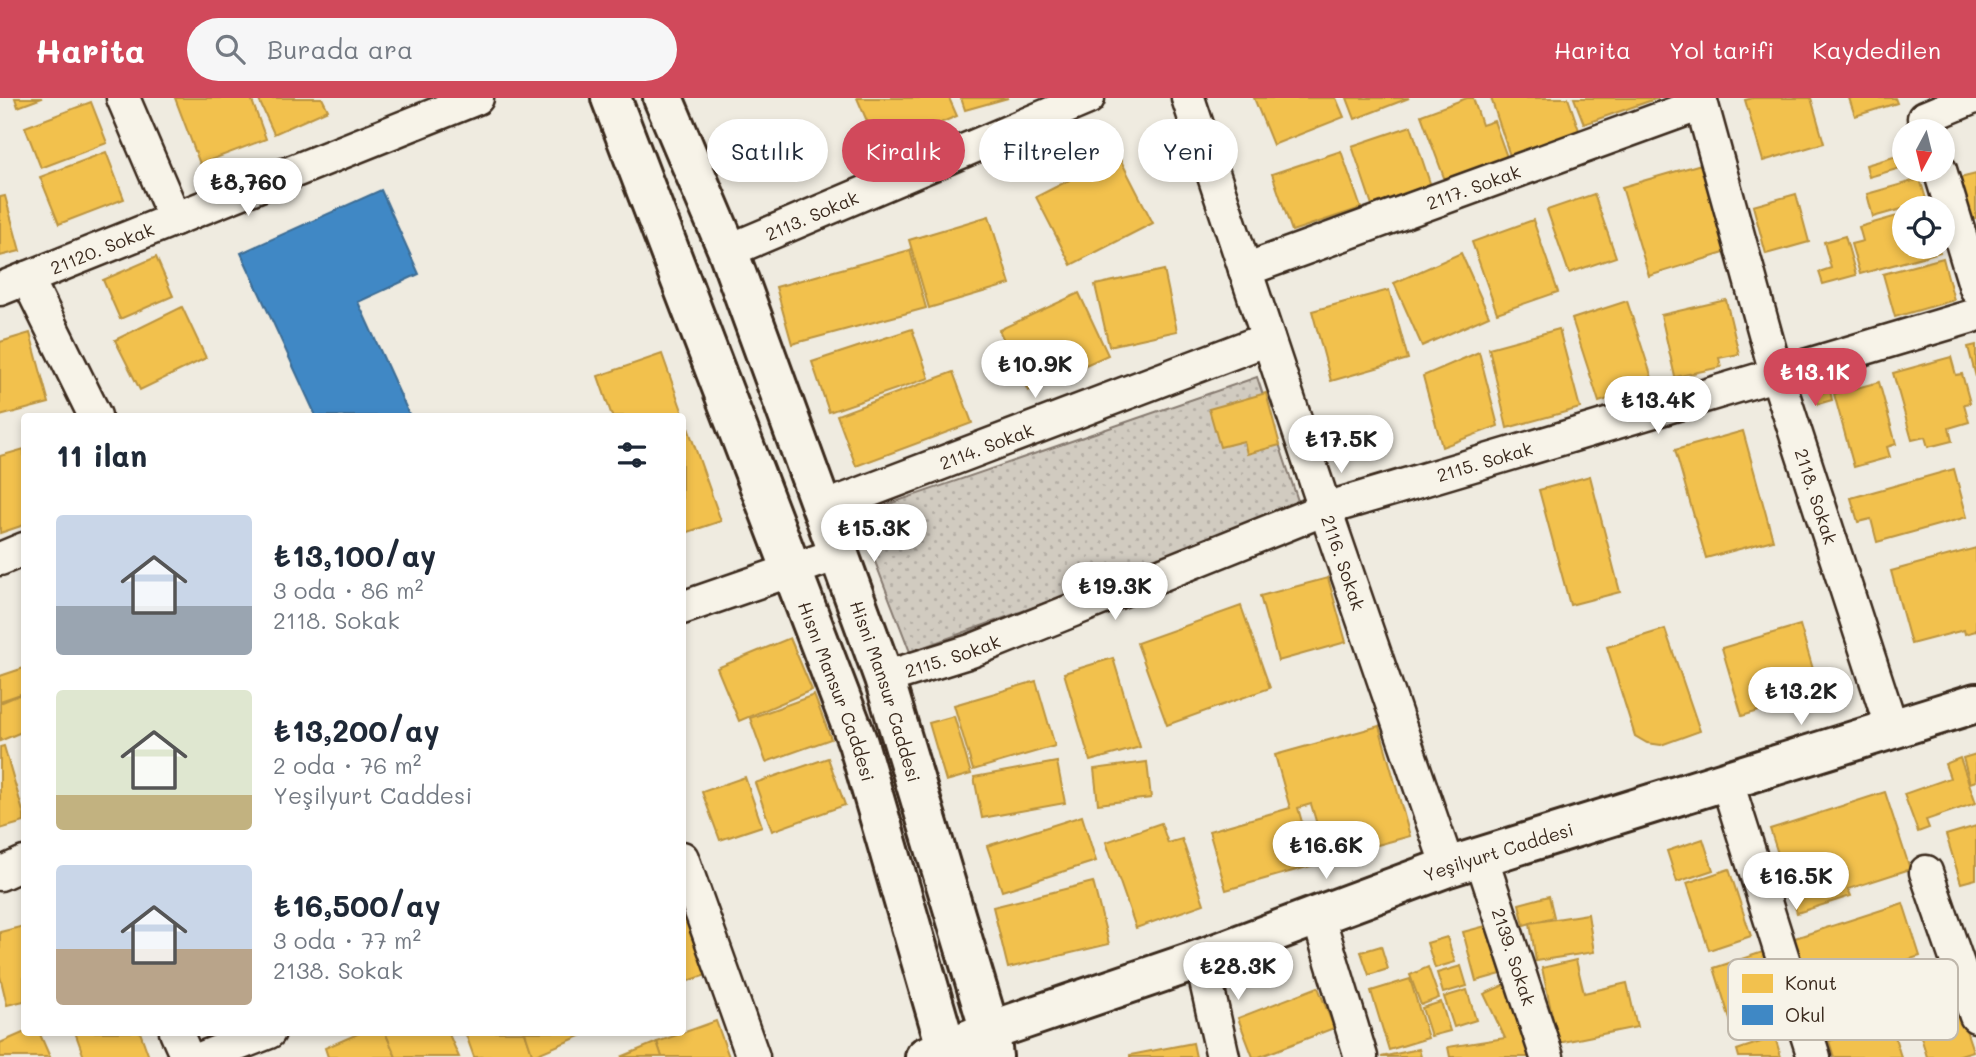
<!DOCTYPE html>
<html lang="tr">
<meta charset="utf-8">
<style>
body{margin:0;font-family:Mali,sans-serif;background:#f6f6f7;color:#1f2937;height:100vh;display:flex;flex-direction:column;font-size:26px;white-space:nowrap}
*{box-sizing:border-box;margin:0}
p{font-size:23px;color:#747a83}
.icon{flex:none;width:38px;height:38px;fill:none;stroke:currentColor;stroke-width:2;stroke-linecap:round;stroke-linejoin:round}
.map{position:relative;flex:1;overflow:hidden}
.sheet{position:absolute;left:21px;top:315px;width:665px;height:623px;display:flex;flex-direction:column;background:#fff;border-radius:7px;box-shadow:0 4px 10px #0003}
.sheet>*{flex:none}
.hud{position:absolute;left:707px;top:21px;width:665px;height:63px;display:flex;gap:14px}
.needle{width:46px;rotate:187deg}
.controls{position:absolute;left:1892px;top:21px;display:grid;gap:14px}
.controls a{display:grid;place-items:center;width:63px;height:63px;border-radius:50%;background:#fff;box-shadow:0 4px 10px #0003;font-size:35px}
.price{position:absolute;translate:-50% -60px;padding:0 16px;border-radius:24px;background:#fff;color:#222;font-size:23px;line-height:46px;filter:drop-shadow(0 2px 4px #0008)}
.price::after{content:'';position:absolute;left:50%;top:42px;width:21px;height:16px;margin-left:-10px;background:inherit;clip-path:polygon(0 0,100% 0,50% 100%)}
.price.current{background:#d1495b;color:#fff}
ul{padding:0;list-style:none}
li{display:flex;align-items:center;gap:21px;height:175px;padding:0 35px}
li span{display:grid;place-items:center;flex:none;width:196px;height:140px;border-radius:7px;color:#555}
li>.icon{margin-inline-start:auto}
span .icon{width:84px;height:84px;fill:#fffc;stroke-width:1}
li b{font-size:30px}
h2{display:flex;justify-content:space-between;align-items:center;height:84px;padding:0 35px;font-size:30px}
.tag{padding:0 24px;border-radius:32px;background:#fff;box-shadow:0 4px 10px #0003;font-size:24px;line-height:63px}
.tag.current{background:#d1495b;color:#fff}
header{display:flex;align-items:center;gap:42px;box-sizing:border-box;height:98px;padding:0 35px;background:#d1495b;color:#fff}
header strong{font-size:33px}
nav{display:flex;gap:38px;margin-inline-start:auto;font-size:24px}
.search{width:490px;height:63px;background:#f6f6f7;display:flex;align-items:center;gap:18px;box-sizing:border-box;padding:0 24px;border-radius:38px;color:#747a83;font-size:26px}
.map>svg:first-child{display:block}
.park{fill:url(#park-dots);stroke:#867a6f;stroke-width:2}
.homes{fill:#f2c14e;stroke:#bb9440;stroke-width:2}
.schools{fill:#3f88c5;stroke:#3e6c93;stroke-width:2}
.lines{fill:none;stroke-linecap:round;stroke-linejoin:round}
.minor-casing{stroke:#3b2a1e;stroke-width:37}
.tertiary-casing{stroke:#3b2a1e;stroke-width:44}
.secondary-casing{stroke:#3b2a1e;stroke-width:44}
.minor{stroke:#f7f3e8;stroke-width:32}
.tertiary{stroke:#f7f3e8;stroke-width:38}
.secondary{stroke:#f7f3e8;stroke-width:38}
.labels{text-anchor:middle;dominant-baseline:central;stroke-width:7;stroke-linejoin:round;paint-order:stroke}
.street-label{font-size:18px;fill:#3b2a1e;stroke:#f7f3e8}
.key{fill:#f7f3e8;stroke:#bfb7ab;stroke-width:2}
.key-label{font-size:19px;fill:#3b2a1e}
</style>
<header>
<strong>Harita</strong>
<div class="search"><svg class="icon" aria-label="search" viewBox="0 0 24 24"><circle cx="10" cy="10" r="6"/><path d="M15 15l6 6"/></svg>Burada ara</div>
<nav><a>Harita</a><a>Yol tarifi</a><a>Kaydedilen</a></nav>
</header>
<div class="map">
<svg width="1976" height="959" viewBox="0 0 1976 959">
<defs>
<pattern id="park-dots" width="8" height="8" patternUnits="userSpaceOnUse" patternTransform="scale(1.75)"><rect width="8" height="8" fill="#d1cbc0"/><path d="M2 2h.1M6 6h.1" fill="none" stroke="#b4aea5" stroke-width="1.8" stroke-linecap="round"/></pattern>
</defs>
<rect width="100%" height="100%" fill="#efebe0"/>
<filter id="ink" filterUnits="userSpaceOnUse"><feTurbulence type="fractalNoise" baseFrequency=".0143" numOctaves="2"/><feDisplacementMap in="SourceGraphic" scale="14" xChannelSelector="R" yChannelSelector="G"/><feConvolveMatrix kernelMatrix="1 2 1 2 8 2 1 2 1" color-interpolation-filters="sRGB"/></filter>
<g filter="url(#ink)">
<path class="park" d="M1257 279 1301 412 910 554 857 417Z"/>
<g class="homes">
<path d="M15 0H42L18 9Z"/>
<path d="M175 0H251L266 41 200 66Z"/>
<path d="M258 0H322L328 12 274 36Z"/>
<path d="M857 0H949L957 18 879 51Z"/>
<path d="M961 0H1008L965 12Z"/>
<path d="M1254 0H1336L1344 19 1273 47Z"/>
<path d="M1347 0H1409L1355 21Z"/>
<path d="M1467 0H1473L1482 27 1494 23 1508 62 1446 85 1421 17Z"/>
<path d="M1491 0H1568L1580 35 1510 58Z"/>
<path d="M1574 0H1658L1584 26Z"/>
<path d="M1753 0H1811L1824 45 1763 63 1745 2Z"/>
<path d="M1849 0H1895L1897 5 1855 18Z"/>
<path d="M91 4 107 45 41 70 25 29Z"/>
<path d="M1411 28 1431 88 1372 107 1352 48Z"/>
<path d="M1341 53 1361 110 1292 133 1272 76Z"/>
<path d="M106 54 124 101 59 126 40 79Z"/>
<path d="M1904 56V69L1869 79 1866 67Z"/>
<path d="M1118 57 1153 125 1071 167 1036 99Z"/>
<path d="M1708 64 1734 152 1649 178 1622 89Z"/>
<path d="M1976 76V120L1963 123 1952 82Z"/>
<path d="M1920 81 1927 104 1873 119 1867 96Z"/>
<path d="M1594 96 1616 159 1569 175 1547 112Z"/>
<path d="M1796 96 1809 144 1766 156 1753 108Z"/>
<path d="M5 98 20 153 0 158V99Z"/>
<path d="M1904 116V149H1938L1940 154 1860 176 1851 146 1863 143 1859 129Z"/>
<path d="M989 118 1010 186 929 210 909 142Z"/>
<path d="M1533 122 1558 194 1497 215 1472 144Z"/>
<path d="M1845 138 1856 177 1823 186 1819 174 1831 170 1824 144Z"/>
<path d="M910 152 926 210 792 246 776 189Z"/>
<path d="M1461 155 1489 218 1422 248 1394 185Z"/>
<path d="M156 159 173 198 120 221 103 182Z"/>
<path d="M1943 160 1954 202 1895 219 1883 176Z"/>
<path d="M1164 172 1177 233 1109 248 1095 187Z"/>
<path d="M1389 192 1408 261 1331 283 1312 213Z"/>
<path d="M1079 195 1108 257 1028 293 999 232Z"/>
<path d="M1726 202 1739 256 1719 260 1721 269 1675 279 1661 217Z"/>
<path d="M1627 203 1654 286 1599 304 1572 221Z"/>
<path d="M182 209 206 260 140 292 115 242Z"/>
<path d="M912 231 929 280 829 314 812 264Z"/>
<path d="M1559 231 1580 310 1507 330 1489 250Z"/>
<path d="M30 235 49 305 0 318V244Z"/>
<path d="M1976 247V279L1968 249Z"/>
<path d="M1479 254 1498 328 1442 349 1423 278Z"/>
<path d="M662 256 721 423 682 436V318H612L598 278Z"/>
<path d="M1951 259 1956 277 1962 276 1970 305 1964 306 1969 324 1949 330 1952 343 1928 349 1925 339 1912 342 1893 275Z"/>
<path d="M953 274 972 325 856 368 837 317Z"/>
<path d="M1879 284 1896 346 1887 349 1890 359 1854 369 1834 296Z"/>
<path d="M1830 292 1832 302 1818 306 1815 296Z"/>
<path d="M1266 295 1280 347 1247 356 1244 343 1220 349 1209 311Z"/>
<path d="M1743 333 1773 442 1706 460 1675 352Z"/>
<path d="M24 351V427L0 435V358Z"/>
<path d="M1954 371 1967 419 1877 444 1871 421 1858 424 1851 400Z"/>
<path d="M1590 378 1620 494 1570 507 1539 392Z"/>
<path d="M1976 450V533L1965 536 1964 532 1911 546 1891 473Z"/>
<path d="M1328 480 1346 544 1278 563 1260 498Z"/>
<path d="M1241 508 1270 590 1167 627 1137 545Z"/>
<path d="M1800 527 1820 595 1742 618 1722 550Z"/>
<path d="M1665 531 1700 633 1661 647 1647 645 1635 638 1607 549Z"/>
<path d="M790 540 812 592 739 623 717 570Z"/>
<path d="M1113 560 1140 649 1090 663 1064 575Z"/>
<path d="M24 570V595L0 603V578Z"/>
<path d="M1036 583 1055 648 973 672 954 607Z"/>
<path d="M24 595V633L0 643V605Z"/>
<path d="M814 597 831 641 766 664 750 620Z"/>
<path d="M954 618 971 676 946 683 929 625Z"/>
<path d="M1379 628 1410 738 1327 761 1311 706 1298 710 1314 767 1226 792 1209 733 1290 710 1275 657Z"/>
<path d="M4 648 24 717V724L0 731V649Z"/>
<path d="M1976 656V683L1970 685 1963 660Z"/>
<path d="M828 660 845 707 772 733 755 685Z"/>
<path d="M1960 660 1976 705 1926 722 1929 730 1918 734 1904 696 1950 680 1945 666Z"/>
<path d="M1057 664 1065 705 982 720 974 679Z"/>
<path d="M1147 664 1151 700 1098 706 1094 671Z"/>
<path d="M745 679 762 728 720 742 702 694Z"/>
<path d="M1885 694 1910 771 1848 791 1851 798 1797 815 1770 731Z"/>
<path d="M1082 718 1096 763 1002 793 987 748Z"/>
<path d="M1161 725 1168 745 1182 741 1204 806 1136 830 1106 744Z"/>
<path d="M1976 728V781L1961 785 1946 737Z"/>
<path d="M1703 741 1713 772 1677 784 1667 753Z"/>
<path d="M1729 771 1751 838 1709 852 1687 785Z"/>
<path d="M1093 784 1109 846 1008 870 993 809Z"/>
<path d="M1549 798 1554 819 1524 827 1519 806Z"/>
<path d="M1903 805 1920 858 1866 875 1873 897 1817 915 1792 841Z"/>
<path d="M683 811 706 877 682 885V812Z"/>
<path d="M1588 816 1594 854 1536 863 1530 825Z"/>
<path d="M24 828V903L7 907 0 878V834Z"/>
<path d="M1486 828 1501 876 1476 883 1463 834Z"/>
<path d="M1447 839 1455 864 1435 870 1427 845Z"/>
<path d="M1381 848 1388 871 1369 877 1361 854Z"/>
<path d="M1769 852 1792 922 1736 941 1714 870Z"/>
<path d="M1576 862 1584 895 1627 885 1637 929 1558 945 1542 870Z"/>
<path d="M1461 868 1467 888 1443 895 1437 875Z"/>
<path d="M1428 869 1439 900 1421 907 1410 877Z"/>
<path d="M1410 881 1428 940 1389 952 1371 893Z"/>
<path d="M1513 883 1530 959H1450L1448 949 1505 940 1484 896Z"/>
<path d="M1318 889 1334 930 1259 959H1253L1238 920Z"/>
<path d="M1467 892 1476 922 1454 929 1444 899Z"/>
<path d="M1441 904 1450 933 1431 938 1422 910Z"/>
<path d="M1958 908 1973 953 1954 959H1927L1916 922Z"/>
<path d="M716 923 729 959H662L657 944Z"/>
<path d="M1890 923 1901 959H1834L1829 943Z"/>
<path d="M25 934H39L50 959H0V945Z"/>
<path d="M75 934H140L149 959H84Z"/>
<path d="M362 934H385L396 959H328L325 950Z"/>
<path d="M385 934H448L459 959H396Z"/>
<path d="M465 934H525L533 958 474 959Z"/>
<path d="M525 934H582L583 937 533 958Z"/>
<path d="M1775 939 1781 959H1739L1737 952Z"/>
<path d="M657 944 662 959H621Z"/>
<path d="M1193 945 1196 959H1130V957Z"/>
<path d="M1419 951 1421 959H1381Z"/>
</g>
<path class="schools" d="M381 92 419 176 358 204 410 318H316L241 155Z"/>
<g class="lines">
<g class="minor-casing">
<g id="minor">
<path d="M123 0 175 121"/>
<path id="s1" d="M1188 0 1325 411 1448 769"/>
<path id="s2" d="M1700 0 1776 275 1892 631"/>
<path d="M1924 20 1972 0"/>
<path d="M1940 72 1976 190"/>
<path id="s3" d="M728 153 1088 0"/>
<path id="s4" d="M1245 172 1701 6"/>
<path d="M27 180 95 318"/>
<path id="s5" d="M0 191 477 0"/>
<path id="s6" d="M821 411 1268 241"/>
<path d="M0 461 24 451"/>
<path d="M682 510 838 456"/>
<path id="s7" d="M884 580 971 553 1325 411 1976 217"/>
<path d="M1727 684 1814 959"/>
<path id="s8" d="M1481 759 1547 959"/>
<path d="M682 760 753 959"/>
<path d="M1926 774 1976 918"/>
<path d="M0 776 24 765"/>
<path d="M1318 818 1361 959"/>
<path d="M1201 861 1223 959"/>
<path d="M176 934 187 959"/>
<path d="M205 959 269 934"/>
</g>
</g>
<g class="tertiary-casing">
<g id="tertiary">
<path id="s9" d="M925 959 990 933 1201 861 1448 769 1976 605"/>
</g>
</g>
<g class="secondary-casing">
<g id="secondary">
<path id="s10" d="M611 0 858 645 949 959"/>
<path id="s11" d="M663 0 728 153 884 580 990 933 993 959"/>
</g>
</g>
<use href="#minor" class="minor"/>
<use href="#tertiary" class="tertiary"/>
<use href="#secondary" class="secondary"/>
</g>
</g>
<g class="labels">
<g class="street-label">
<text stroke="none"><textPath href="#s4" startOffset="243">2117. Sokak</textPath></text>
<text stroke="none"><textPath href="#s3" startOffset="91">2113. Sokak</textPath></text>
<text stroke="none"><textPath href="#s5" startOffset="110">21120. Sokak</textPath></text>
<text stroke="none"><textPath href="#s6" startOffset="177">2114. Sokak</textPath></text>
<text stroke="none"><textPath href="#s7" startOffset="639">2115. Sokak</textPath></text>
<text stroke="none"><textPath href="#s2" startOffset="415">2118. Sokak</textPath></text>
<text stroke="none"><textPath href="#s1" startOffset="490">2116. Sokak</textPath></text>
<text stroke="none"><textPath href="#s7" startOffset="72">2115. Sokak</textPath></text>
<text stroke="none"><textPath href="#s10" startOffset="635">Hısnı Mansur Caddesi</textPath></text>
<text stroke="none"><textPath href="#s11" startOffset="634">Hisni Mansur Caddesi</textPath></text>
<text stroke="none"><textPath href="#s9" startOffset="609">Yeşilyurt Caddesi</textPath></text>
<text stroke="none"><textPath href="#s8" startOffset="105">2139. Sokak</textPath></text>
</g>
</g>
<rect x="1728" y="861" width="230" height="81" rx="10" class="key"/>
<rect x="1742" y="876" width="31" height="19" fill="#f2c14e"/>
<rect x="1742" y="907" width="31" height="20" fill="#3f88c5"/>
<g class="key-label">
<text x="1785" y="892">Konut</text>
<text x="1785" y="924">Okul</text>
</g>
</svg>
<div class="controls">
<a><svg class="needle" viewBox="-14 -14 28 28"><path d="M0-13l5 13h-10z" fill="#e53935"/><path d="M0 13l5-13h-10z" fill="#747a83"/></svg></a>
<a><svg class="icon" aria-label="locate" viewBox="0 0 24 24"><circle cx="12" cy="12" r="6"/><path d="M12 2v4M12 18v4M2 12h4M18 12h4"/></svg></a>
</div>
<b class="price" style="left:248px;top:120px">₺8,760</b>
<b class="price" style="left:1035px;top:302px">₺10.9K</b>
<b class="price current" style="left:1815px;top:310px">₺13.1K</b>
<b class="price" style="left:1658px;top:338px">₺13.4K</b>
<b class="price" style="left:1341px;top:377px">₺17.5K</b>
<b class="price" style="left:874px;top:466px">₺15.3K</b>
<b class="price" style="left:1115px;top:524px">₺19.3K</b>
<b class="price" style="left:1801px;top:629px">₺13.2K</b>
<b class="price" style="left:1326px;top:783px">₺16.6K</b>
<b class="price" style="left:1796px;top:814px">₺16.5K</b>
<b class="price" style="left:1238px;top:904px">₺28.3K</b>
<div class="hud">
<a class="tag">Satılık</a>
<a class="tag current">Kiralık</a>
<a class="tag">Filtreler</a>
<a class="tag">Yeni</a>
</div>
<section class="sheet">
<h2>11 ilan<svg class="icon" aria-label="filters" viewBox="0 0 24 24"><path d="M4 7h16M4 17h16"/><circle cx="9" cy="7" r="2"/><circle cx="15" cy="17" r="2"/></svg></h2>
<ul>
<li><span style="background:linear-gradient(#c9d6e8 65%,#9aa5b1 0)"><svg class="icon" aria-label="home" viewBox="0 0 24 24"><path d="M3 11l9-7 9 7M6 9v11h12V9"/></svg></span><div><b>₺13,100/ay</b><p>3 oda · 86 m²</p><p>2118. Sokak</p></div></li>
<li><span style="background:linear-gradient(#dfe7d0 75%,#c2b280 0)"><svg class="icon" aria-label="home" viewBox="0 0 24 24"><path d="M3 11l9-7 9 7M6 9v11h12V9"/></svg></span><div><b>₺13,200/ay</b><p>2 oda · 76 m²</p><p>Yeşilyurt Caddesi</p></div></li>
<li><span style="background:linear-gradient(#c9d6e8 60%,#b9a48a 0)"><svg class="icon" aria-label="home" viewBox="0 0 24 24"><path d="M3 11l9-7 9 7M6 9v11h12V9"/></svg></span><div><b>₺16,500/ay</b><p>3 oda · 77 m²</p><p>2138. Sokak</p></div></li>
</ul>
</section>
</div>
